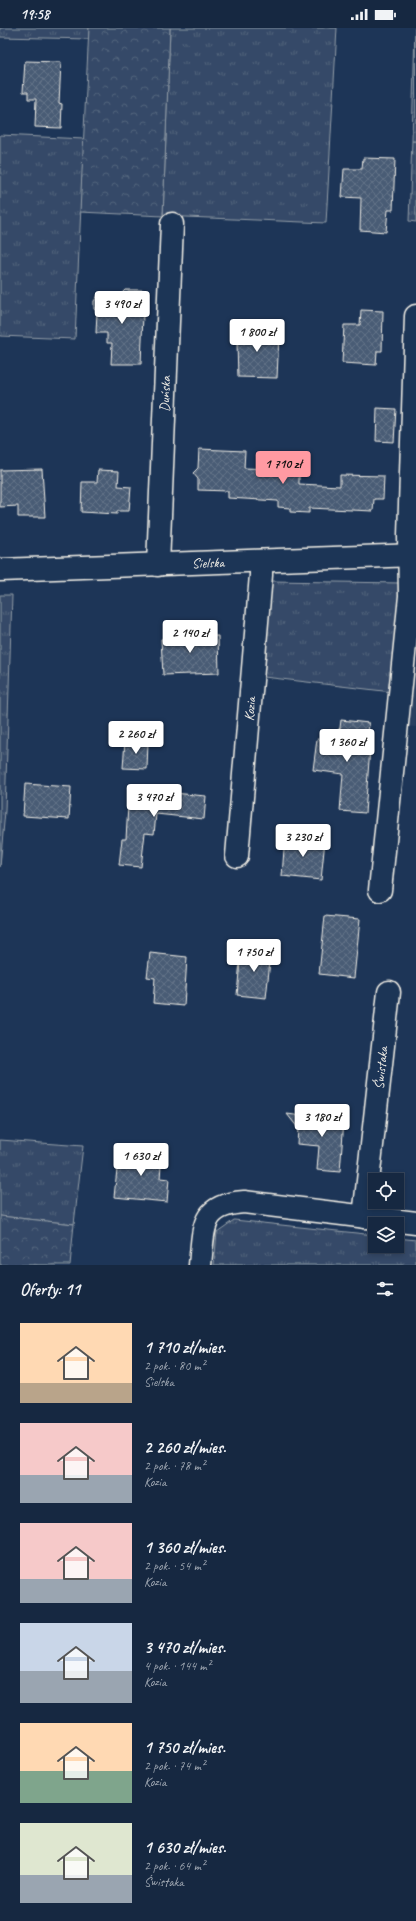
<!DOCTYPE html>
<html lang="pl">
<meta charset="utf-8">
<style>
body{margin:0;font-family:Caveat,sans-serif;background:#23344c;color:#f1f3f6;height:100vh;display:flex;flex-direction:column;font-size:15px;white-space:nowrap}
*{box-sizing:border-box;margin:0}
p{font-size:13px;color:#9ea6b1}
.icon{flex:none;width:22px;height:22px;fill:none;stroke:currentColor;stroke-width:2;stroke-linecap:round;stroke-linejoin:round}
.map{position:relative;height:1237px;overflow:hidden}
.details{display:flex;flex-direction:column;background:#162841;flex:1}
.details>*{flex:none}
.buttons{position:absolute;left:368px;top:1145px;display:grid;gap:8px}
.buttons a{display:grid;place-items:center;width:36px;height:36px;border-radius:0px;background:#162841;box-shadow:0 2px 6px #0003,0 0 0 1px #35445a;font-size:20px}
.price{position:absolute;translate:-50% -34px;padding:0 9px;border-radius:4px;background:#fff;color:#222;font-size:13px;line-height:26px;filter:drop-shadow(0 1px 2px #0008)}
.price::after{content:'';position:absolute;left:50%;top:24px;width:12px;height:9px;margin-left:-6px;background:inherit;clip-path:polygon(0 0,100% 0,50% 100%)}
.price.active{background:#ff9aa2;color:#111}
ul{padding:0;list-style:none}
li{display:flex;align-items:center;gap:12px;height:100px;padding:0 20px}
li span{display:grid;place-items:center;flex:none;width:112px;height:80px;border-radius:0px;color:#555}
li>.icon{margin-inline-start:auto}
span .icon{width:48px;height:48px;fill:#fffc;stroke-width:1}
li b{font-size:17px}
h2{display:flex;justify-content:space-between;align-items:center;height:48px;padding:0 20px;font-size:17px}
.status{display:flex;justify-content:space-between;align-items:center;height:28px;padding:0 20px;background:#162841;direction:ltr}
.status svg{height:11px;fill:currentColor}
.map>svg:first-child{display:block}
.built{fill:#2a4060}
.grass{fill:url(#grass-tufts);stroke:#949ea8}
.forest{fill:url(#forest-crowns);stroke:#949ea8}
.building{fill:url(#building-cross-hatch);stroke:#f4f1e8}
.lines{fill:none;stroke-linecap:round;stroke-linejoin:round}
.minor-casing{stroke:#f4f1e8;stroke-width:25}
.minor{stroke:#1d3557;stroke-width:22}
.labels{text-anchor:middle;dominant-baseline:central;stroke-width:3;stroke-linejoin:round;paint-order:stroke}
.street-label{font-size:14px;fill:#f4f1e8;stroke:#1d3557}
</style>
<div class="status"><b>19:58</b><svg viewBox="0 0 49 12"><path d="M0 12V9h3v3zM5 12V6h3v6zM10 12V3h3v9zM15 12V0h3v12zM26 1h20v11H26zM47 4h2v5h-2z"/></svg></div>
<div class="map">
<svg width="416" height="1237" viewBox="0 0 416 1237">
<defs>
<pattern id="grass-tufts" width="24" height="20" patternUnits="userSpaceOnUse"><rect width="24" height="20" fill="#354a67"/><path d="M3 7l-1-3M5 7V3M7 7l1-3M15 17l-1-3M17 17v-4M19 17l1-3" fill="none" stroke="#53657d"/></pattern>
<pattern id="forest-crowns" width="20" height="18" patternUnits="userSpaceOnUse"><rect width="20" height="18" fill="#354a67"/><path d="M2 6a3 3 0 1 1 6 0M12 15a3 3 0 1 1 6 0" fill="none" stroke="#53657d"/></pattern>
<pattern id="building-cross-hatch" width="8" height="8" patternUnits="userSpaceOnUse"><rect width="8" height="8" fill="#485b74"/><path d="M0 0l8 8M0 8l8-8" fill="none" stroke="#637388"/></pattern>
</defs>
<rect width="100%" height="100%" fill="#1d3557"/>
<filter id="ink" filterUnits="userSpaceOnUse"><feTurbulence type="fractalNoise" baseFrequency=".025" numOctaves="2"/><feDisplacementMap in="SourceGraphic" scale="8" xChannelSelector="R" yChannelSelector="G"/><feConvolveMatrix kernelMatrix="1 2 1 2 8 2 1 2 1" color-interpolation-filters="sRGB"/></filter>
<g filter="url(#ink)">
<path class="built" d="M416 593V699L404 698Z"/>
<g class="grass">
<path d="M0 0H89V11L0 9Z"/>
<path d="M170 0H337L326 195 163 188Z"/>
<path d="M0 107 84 111 75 311 0 308Z"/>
<path d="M412 113H416V194L409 193Z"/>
<path d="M271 553 400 555 392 664 264 649Z"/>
<path d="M0 567H12L5 783 0 839Z"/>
<path d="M0 1112 83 1118 74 1196 0 1188Z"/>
<path d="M234 1192 375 1207V1218H397V1210L416 1212V1237H214L217 1204Z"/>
</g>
<g class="forest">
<path d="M89 0H170L163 188 80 184Z"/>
<path d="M415 0 416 113H412Z"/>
<path d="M0 1188 74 1196 70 1237H0Z"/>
</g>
<g class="building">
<path d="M25 33 61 34 59 75 62 76 61 100 35 99 36 71H28V64H23Z"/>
<path d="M363 130 395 131 393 182H388L386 204 360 202 361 170 342 169 344 141H362Z"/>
<path d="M125 262H144L141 336H111L112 315H107V305H96L97 284 94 281V273L99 266 120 267Z"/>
<path d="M361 282 383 283 382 323H377L376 337 342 335 344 297H360Z"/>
<path d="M239 298 268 299 269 306H279L277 350 238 349 237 315H239Z"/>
<path d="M377 380 396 381 394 414 376 413Z"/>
<path d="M199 421 245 423 244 440 299 442V456L340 458V447L384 448 383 471H374L373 483 309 480V485L290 484V480L278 479V473L228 470V463L198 462V451L193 445 198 440Z"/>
<path d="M42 441 45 489H18V478L0 479V442Z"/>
<path d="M98 442 119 443 118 458 131 459 129 483H117V486L81 484 82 454H97Z"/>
<path d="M203 604V608H218L219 645 163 647 161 611 176 610 175 605Z"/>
<path d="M341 692 369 695 367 720H370L365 785 340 783 343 746 313 742 317 711 327 712 340 700Z"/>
<path d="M125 713 148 714 147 741 123 740Z"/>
<path d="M25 756 71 759 69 791 23 788Z"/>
<path d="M129 761 206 768 204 791 156 786 154 806 145 805 141 839 119 837 122 811H126Z"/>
<path d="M285 808 325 812 321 852 282 848Z"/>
<path d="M325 888 360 891 354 950 319 946Z"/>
<path d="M241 921 271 924 266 970 237 967Z"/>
<path d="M150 925 187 929 184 978 153 975 155 950 147 949Z"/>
<path d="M311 1083 330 1085V1091L344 1092 340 1144 317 1142 319 1118 297 1116 298 1100 287 1086 310 1089Z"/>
<path d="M126 1121 162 1125 160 1150 169 1151 167 1174 114 1169 118 1132 124 1133Z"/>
</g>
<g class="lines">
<g class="minor-casing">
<g id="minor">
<path d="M158 537 172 196"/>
<path d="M0 542 416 527"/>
<path d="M237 828 261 547V533"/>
<path d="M380 862 410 568 409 508 416 288"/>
<path d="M364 1189 389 964"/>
<path d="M200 1237C204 1200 200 1177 244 1174L416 1195"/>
</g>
</g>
<use href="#minor" class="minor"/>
</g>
</g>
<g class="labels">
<g class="street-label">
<text transform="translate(165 366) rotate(-88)">Duńska</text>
<text transform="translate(208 535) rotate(-2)">Sielska</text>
<text transform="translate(250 681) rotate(-85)">Kozia</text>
<text transform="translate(381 1040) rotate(-84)">Świstaka</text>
</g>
</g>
</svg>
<div class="buttons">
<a><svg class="icon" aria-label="locate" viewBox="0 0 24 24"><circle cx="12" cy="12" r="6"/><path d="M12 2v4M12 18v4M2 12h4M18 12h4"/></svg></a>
<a><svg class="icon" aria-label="layers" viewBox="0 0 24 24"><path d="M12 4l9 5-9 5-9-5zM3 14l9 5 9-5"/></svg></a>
</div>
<b class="price" style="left:122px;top:297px">3 490 zł</b>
<b class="price" style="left:257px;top:325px">1 800 zł</b>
<b class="price active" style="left:283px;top:457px">1 710 zł</b>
<b class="price" style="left:190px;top:626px">2 140 zł</b>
<b class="price" style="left:136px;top:727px">2 260 zł</b>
<b class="price" style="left:347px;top:735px">1 360 zł</b>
<b class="price" style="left:154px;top:790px">3 470 zł</b>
<b class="price" style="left:303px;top:830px">3 230 zł</b>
<b class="price" style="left:254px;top:945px">1 750 zł</b>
<b class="price" style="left:322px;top:1110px">3 180 zł</b>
<b class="price" style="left:141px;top:1149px">1 630 zł</b>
</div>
<section class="details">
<h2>Oferty: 11<svg class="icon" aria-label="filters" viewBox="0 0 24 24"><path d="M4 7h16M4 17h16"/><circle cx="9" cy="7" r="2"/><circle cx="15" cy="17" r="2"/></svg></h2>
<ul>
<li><span style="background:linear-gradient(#ffd9b3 75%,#b9a48a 0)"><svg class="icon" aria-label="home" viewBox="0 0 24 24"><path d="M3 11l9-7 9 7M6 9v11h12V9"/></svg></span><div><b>1 710 zł/mies.</b><p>2 pok. · 80 m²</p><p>Sielska</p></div></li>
<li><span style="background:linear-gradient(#f6c9c9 65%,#9aa5b1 0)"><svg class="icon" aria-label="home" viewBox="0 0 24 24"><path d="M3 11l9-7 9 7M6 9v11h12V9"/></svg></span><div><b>2 260 zł/mies.</b><p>2 pok. · 78 m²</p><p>Kozia</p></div></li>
<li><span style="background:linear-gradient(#f6c9c9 70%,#9aa5b1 0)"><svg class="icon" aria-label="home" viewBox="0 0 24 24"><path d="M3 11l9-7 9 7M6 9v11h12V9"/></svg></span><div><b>1 360 zł/mies.</b><p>2 pok. · 54 m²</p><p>Kozia</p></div></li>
<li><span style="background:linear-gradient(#c9d6e8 60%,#9aa5b1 0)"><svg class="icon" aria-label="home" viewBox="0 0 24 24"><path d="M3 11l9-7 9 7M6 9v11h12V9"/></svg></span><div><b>3 470 zł/mies.</b><p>4 pok. · 144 m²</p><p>Kozia</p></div></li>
<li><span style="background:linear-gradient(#ffd9b3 60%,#7fa58c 0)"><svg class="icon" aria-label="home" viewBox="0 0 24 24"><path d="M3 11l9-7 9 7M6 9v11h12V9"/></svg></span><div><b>1 750 zł/mies.</b><p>2 pok. · 74 m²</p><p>Kozia</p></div></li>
<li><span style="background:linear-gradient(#dfe7d0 65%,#9aa5b1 0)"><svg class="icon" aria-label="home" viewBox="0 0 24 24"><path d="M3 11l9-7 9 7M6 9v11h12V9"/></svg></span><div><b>1 630 zł/mies.</b><p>2 pok. · 64 m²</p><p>Świstaka</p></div></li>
</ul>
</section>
